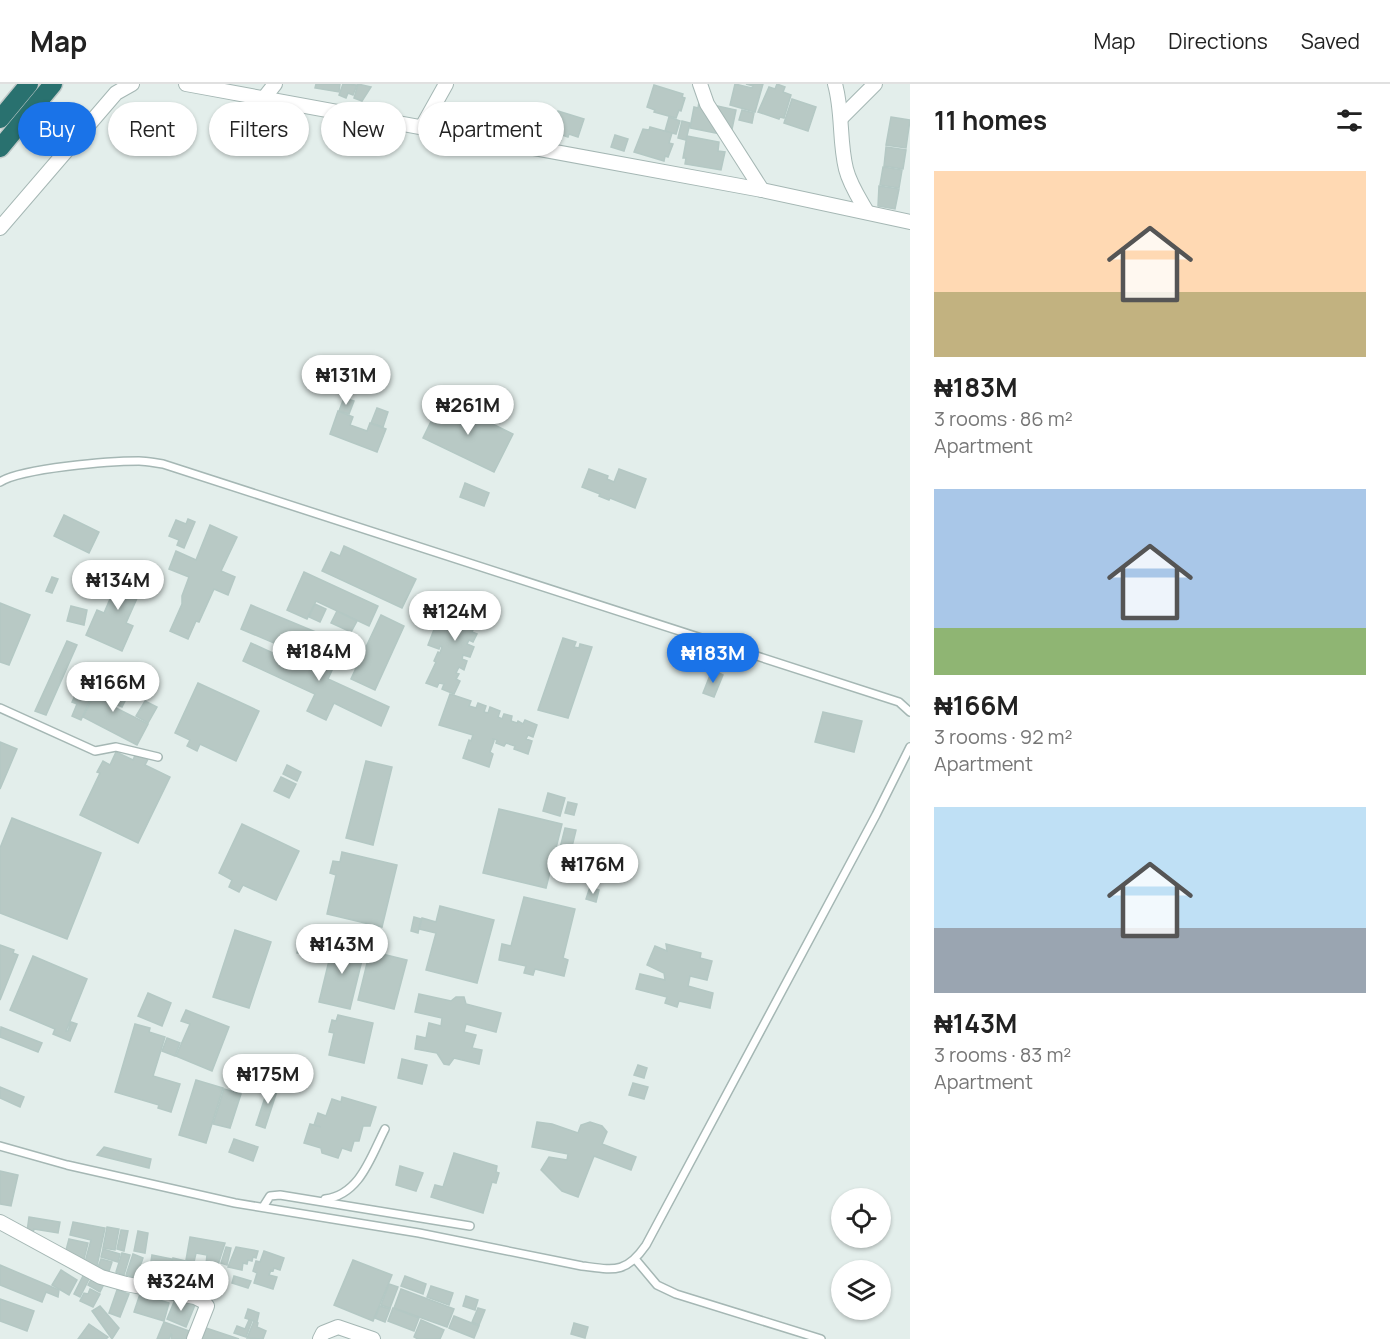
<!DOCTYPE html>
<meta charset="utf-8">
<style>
body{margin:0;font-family:Manrope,sans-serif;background:#f6f6f6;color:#222;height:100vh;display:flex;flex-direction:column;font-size:22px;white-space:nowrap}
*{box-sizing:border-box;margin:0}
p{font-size:20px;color:#767676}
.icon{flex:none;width:33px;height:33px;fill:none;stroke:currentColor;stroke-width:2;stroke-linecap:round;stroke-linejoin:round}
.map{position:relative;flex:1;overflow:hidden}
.sheet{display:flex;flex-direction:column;background:#fff;width:480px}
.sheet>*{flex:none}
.hud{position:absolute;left:18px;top:18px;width:570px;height:54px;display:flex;gap:12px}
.buttons{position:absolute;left:831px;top:1104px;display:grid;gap:12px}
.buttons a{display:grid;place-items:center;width:60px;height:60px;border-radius:50%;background:#fff;box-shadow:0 2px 4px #0004;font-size:30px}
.price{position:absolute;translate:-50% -51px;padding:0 14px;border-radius:21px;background:#fff;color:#222;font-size:20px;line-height:39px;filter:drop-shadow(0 2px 3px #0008)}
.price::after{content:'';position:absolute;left:50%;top:36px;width:18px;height:14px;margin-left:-9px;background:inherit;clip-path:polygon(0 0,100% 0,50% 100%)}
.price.selected{background:#1a73e8;color:#fff}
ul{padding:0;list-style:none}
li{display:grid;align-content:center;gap:12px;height:318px;padding:0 24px}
li span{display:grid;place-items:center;height:186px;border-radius:0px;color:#555}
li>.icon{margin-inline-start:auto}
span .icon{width:108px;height:108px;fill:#fffc;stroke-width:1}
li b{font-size:26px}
h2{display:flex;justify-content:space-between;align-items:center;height:72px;padding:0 24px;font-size:26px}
.chip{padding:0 21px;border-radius:27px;background:#fff;box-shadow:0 2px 4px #0004;font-size:21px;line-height:54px}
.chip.selected{background:#1a73e8;color:#fff}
header{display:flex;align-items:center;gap:36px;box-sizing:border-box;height:84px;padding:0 30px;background:#fff;border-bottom:2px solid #e0e0e0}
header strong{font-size:28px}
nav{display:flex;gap:33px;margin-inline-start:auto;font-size:21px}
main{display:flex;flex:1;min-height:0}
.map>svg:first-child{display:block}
.building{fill:#b8c9c5;stroke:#b4c8c4;stroke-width:1.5}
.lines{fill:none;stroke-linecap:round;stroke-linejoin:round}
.lane-casing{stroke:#a5b7b4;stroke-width:10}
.street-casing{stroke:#a5b7b4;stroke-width:16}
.highway-casing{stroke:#c1cac9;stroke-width:21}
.lane{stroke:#fff;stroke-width:7}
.street{stroke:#fff;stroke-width:14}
.highway{stroke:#29716f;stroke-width:18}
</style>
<header>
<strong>Map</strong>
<nav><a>Map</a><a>Directions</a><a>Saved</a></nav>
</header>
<main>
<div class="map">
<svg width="910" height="1255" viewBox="0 0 910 1255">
<rect width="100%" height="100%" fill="#e3eeeb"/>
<g class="building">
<path d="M316 0H340L339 8 315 4Z"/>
<path d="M343 0 357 1 353 11 348 9 346 14 339 11Z"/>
<path d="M358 0 371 3 362 17 354 14Z"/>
<path d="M735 0 752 4 753 2 746 0H763L755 28 730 21Z"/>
<path d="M777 0 785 3 783 8 791 11 784 34 780 33 779 35 758 28 769 3 775 5Z"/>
<path d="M654 1 683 10 682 13 685 14 681 27 679 26 676 34 654 28 655 26 647 23Z"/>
<path d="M792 15 816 23 808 47 784 39Z"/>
<path d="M699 18 736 26 732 45 722 43 721 50 690 44 694 23 698 24Z"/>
<path d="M531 24 552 30 546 52 524 45Z"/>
<path d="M742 26 754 29 752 39 739 36Z"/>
<path d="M558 27 584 35 578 53 569 50 568 53 562 51 561 56 558 55 557 58 549 55Z"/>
<path d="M669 33 680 37 676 50 665 47Z"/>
<path d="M891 33 910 36 906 64 886 61Z"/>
<path d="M682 37 690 39 686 56 678 54Z"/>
<path d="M650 43 672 49 669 59 673 60 668 73 665 72 664 77 634 68 643 45 649 46Z"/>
<path d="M615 51 628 55 624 67 611 63Z"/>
<path d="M687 52 719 58 718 67 725 68 721 86 685 80 686 74H683Z"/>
<path d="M886 63 906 66 903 85 884 82Z"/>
<path d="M883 83 902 86 899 104 880 101Z"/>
<path d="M879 102 899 105 895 125 878 122Z"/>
<path d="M344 314 354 317 349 330 339 327Z"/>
<path d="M442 315 513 350 494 388 423 354Z"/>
<path d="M377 324 388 328 383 343 371 339Z"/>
<path d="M338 327 353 333 350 341 367 347 370 339 386 345 377 368 330 350Z"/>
<path d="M589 385 608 392 607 395 614 398 619 385 646 395 635 424 610 414 609 416 599 412 600 410 582 403Z"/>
<path d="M465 399 489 409 484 422 460 413Z"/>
<path d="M64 431 99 448 89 469 54 452Z"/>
<path d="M188 435 195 438 184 464 177 461 179 456 169 452 176 436 186 440Z"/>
<path d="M210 441 237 453 221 487 235 493 228 511 214 505 199 538 196 537 188 555 170 547 182 520V512L189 493 169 485 176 467 196 476Z"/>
<path d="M344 462 416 495 402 524 322 487 331 468 340 472Z"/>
<path d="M124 482 147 492 126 539 133 542 122 567 86 551 97 526 104 529Z"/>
<path d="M304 488 378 522 369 542 316 517 307 535 287 526Z"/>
<path d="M52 493 58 495 52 509 46 507Z"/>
<path d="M458 512 488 524 480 544 475 542 472 548 477 550 473 558 469 556 467 560 474 563 470 573 463 571 462 575 467 577 464 586 459 583 456 589 459 590 456 595 460 597 454 610 442 605 444 600 439 599 437 603 426 599 436 578 434 577 438 568 440 569 442 563 440 562 439 565 428 561 435 543 438 545 446 526 451 528Z"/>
<path d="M0 519 30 531 9 581 0 578Z"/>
<path d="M315 520 326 525 320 538 309 533Z"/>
<path d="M251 521 318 549 307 573 241 545Z"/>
<path d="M71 522 87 526 84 541 67 537Z"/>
<path d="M337 527 357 537 351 548 331 539Z"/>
<path d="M381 531 404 542 375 606 351 595Z"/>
<path d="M331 553 344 560 328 595 389 623 381 642 334 619 326 636 307 627 315 610 243 577 251 559 310 586 321 562 326 565Z"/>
<path d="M563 554 576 558 574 563 579 564 580 560 592 563 568 634 538 626Z"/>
<path d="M67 557 77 561 46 631 35 627Z"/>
<path d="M712 586 723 591 714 613 703 609Z"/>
<path d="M104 590 122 598 110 621 148 640 137 661 83 633Z"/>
<path d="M198 599 259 627 236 677 200 660 197 667 187 662 190 656 175 649Z"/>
<path d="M122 601 131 605 122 623 113 619Z"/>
<path d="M77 607 82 609 84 607 92 611 81 636 72 632 77 620 72 618Z"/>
<path d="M450 610 471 617 469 622 476 624 478 619 486 622 484 628 488 629 490 623 500 627 498 633 502 635 504 630 512 632 511 637 517 639 518 637 523 640 525 636 537 641 533 653 528 651 526 655 532 657 528 670 514 665 515 662 506 659 504 662 496 659 497 656 493 655 494 657 490 668 493 670 489 683 463 674 469 656 471 657 473 651 439 641Z"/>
<path d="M145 617 157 623 148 639 136 632Z"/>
<path d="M823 628 862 637 854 668 815 658Z"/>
<path d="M0 658 17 665 0 705Z"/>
<path d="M116 668 133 676 136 669 148 675 145 681 170 693 138 759 80 731 100 689 97 688 103 677 110 681Z"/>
<path d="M366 677 392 683 373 761 346 754Z"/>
<path d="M287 681 301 688 297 697 283 690Z"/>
<path d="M281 693 296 700 289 714 274 707Z"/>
<path d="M548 709 565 714 560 732 543 727Z"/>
<path d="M568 718 577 720 574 731 565 729Z"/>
<path d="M499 725 562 740 546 804 483 789Z"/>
<path d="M12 734 101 769 67 855 0 829V764Z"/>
<path d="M242 740 299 767 276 816 243 801 239 808 229 803 232 796 219 789Z"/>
<path d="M565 744 576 746 570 771 559 768Z"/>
<path d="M342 768 397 781 382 843 327 830 336 791 330 789 333 777 340 778Z"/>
<path d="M590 803 599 806 596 818 586 815Z"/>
<path d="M524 813 575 825 563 874 568 876 564 892 535 885 533 891 524 889 526 882 499 876 502 860 511 862Z"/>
<path d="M440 822 494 836 477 899 426 886 436 849 419 845 422 834 436 838Z"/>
<path d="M414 833 421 835 418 849 411 847Z"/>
<path d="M235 846 271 858 249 924 213 913Z"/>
<path d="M302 848 323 852 318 873 297 869Z"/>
<path d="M334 856 365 864 350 925 319 918Z"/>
<path d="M666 860 701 869 700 874 712 877 707 896 690 892 688 902 713 909 710 924 679 917 677 923 665 919 667 913 636 905 640 890 665 896 664 889 647 881 655 862 667 867Z"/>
<path d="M0 861 14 866 13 869 18 871 0 916Z"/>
<path d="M370 867 407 876 394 925 358 916Z"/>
<path d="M33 872 87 895 66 947H68L71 938 77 940 70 957 53 950 55 945 10 926Z"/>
<path d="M148 909 171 919 162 942 138 932Z"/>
<path d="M419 910 451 917 456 913H464L466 920 501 929 496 948 466 940 464 948 476 951 472 964 482 966 479 980 454 974 449 981 444 980 437 969 415 965 417 952 426 954 429 939 441 942 442 934 415 928Z"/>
<path d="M186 926 229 943 212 987 176 972 190 940 181 937Z"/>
<path d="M338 931 373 939 364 979 329 971 334 949 329 948 332 936 336 937Z"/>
<path d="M135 940 150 944 149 948 165 953 153 992 180 1000 171 1028 158 1024 159 1021 115 1008Z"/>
<path d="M1 943 42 959 38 968 0 953Z"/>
<path d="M167 954 180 959 175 972 162 967Z"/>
<path d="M402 975 427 981 422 1000 398 994Z"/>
<path d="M638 981 647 984 644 994 634 991Z"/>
<path d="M196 996 223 1004 206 1059 179 1051Z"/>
<path d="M270 998 279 1001 265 1044 256 1041Z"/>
<path d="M633 999 648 1003 644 1015 629 1011Z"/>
<path d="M0 1003 24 1013 20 1023 0 1014Z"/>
<path d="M224 1005 241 1010 230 1044 213 1040Z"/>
<path d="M342 1013 376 1023 370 1042H363L359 1057H354L351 1067 342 1064 338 1074 322 1069 321 1064 304 1059 310 1040 321 1043 314 1041 318 1029 326 1032 332 1015 341 1018Z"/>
<path d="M537 1038 552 1040 578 1049 581 1041 590 1038 602 1042 607 1048 602 1060 636 1073 631 1086 594 1072 578 1113 562 1107 541 1086 549 1073 567 1076 568 1070 532 1063Z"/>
<path d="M234 1055 258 1063 253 1077 229 1068Z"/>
<path d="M104 1063 151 1075 149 1084 97 1071Z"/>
<path d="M454 1069 497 1082 496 1088 499 1089 496 1099 492 1098 483 1129 431 1113 435 1101 443 1103Z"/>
<path d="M400 1082 423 1089 416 1107 396 1101Z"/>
<path d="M0 1087 18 1091 11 1122 0 1120Z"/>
<path d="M29 1133 60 1138 58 1149 34 1145 33 1149 27 1148Z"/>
<path d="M73 1138 105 1144 97 1182 85 1178 91 1156 70 1151Z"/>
<path d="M107 1143 119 1145 115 1166 103 1164Z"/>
<path d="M121 1146 128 1147 124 1167 117 1165Z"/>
<path d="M138 1147 148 1149 145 1169 134 1167Z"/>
<path d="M190 1153 225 1159 218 1181 206 1180 207 1171 196 1169 194 1178 186 1176Z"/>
<path d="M69 1155 88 1159 84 1175 65 1170Z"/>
<path d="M226 1163 231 1164 227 1181 221 1179Z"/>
<path d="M236 1163 258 1167 256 1174 253 1173 252 1177 248 1176 247 1180 243 1179 242 1186 228 1183Z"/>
<path d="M103 1165 120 1170 118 1178 101 1173Z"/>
<path d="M264 1167 284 1174 280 1186 274 1184 273 1187 271 1186 269 1191 277 1193 273 1205 254 1199 257 1189 253 1187 256 1177 260 1178Z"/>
<path d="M122 1169 130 1171 124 1191 116 1188Z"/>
<path d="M133 1170 143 1174 136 1194 126 1191Z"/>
<path d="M152 1171 172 1175 167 1190 159 1189 162 1179H160L158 1186 150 1184Z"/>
<path d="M173 1174 186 1177 185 1182 183 1181 181 1189 170 1187Z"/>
<path d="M101 1175 112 1178 109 1187 98 1183Z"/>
<path d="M353 1176 392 1191 373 1237 334 1221Z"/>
<path d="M188 1177 214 1185 211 1194 185 1186Z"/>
<path d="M0 1181 59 1206 58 1213 46 1208 42 1218 0 1201Z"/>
<path d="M61 1186 77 1196 69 1211 52 1201Z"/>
<path d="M168 1187 178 1189 176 1201 165 1199Z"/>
<path d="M85 1188 91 1191 80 1213 74 1210Z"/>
<path d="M183 1188 201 1194 196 1207 178 1200Z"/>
<path d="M148 1189 165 1192 164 1200 146 1197Z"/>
<path d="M93 1192 105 1198 100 1208 88 1201Z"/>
<path d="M234 1192 251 1197 248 1204 232 1199Z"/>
<path d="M405 1192 426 1200 423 1210 401 1202Z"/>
<path d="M389 1200 398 1203 390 1224 381 1221Z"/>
<path d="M431 1202 453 1209 449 1221 427 1213Z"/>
<path d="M90 1205 100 1210 93 1223 80 1217 84 1209 88 1210Z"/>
<path d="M401 1205 454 1225 447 1243 394 1224Z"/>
<path d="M117 1206 129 1210 120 1233 109 1229Z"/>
<path d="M140 1210 169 1219 164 1237 134 1228Z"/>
<path d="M466 1212 478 1216 475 1226 463 1222Z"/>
<path d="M176 1213 195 1221 186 1243 167 1235Z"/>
<path d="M0 1215 34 1227 27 1247 0 1237Z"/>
<path d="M100 1222 119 1244 112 1255 92 1227Z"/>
<path d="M380 1222 390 1225 385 1238 375 1234Z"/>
<path d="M393 1224 419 1234 414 1247 388 1237Z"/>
<path d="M478 1224 485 1226 479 1241 472 1238Z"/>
<path d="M248 1225 259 1229 257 1238 245 1234Z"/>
<path d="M454 1232 479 1242 474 1254 449 1244Z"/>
<path d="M249 1236 252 1237 246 1253 234 1249 237 1242 245 1245Z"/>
<path d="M421 1236 444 1246 440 1255H418L414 1253Z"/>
<path d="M254 1237 258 1239 257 1243 266 1247 263 1255 247 1254Z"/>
<path d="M164 1238 189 1247 186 1255H171L172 1251 171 1250 169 1255H157Z"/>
<path d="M574 1239 588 1243 585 1254 571 1250Z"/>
<path d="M89 1240 108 1253 106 1255H78Z"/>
<path d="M206 1244 239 1255H202Z"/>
</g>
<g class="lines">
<g class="lane-casing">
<g id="lane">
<path d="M0 398C22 384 111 377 139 377 147 377 155 379 163 380L899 618 910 628"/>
<path d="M0 624 95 667 116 663 158 673"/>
<path d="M0 1062 67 1081 235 1119 419 1149 582 1182C614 1186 626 1190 646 1161L876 731 910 663"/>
<path d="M325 1115C360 1111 371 1072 385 1045"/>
<path d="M263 1123 270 1112 280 1111 470 1142"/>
<path d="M636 1176 657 1201 676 1210 821 1255"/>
</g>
</g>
<g class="street-casing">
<g id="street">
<path d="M186 0 762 106 910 138"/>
<path d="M700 0 707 20 762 106"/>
<path d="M835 0C843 28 839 57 846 85 850 101 859 114 867 128"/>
<path d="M264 14 275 0"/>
<path d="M841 34 875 0"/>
<path d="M422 43 446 0"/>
<path d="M0 144 116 9 132 0"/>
<path d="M0 1138 101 1193 126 1200 195 1213 203 1217 207 1222 194 1255"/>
<path d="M320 1255 323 1249 338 1243 373 1255"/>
</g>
</g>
<g class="highway-casing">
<g id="highway">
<path d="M0 35 29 0"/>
<path d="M0 64 53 0"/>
</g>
</g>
<use href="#lane" class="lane"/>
<use href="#street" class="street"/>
<use href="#highway" class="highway"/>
</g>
</svg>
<div class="buttons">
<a><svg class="icon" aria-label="locate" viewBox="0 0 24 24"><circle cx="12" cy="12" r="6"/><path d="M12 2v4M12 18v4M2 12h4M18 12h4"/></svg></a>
<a><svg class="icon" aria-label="layers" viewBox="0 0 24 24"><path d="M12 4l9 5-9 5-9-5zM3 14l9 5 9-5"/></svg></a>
</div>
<b class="price" style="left:346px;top:322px">₦131M</b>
<b class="price" style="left:468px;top:352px">₦261M</b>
<b class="price" style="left:118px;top:527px">₦134M</b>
<b class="price" style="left:455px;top:558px">₦124M</b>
<b class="price" style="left:319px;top:598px">₦184M</b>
<b class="price selected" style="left:713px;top:600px">₦183M</b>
<b class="price" style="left:113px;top:629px">₦166M</b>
<b class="price" style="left:593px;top:811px">₦176M</b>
<b class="price" style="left:342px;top:891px">₦143M</b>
<b class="price" style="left:268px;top:1021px">₦175M</b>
<b class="price" style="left:181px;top:1228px">₦324M</b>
<div class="hud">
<a class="chip selected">Buy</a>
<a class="chip">Rent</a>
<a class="chip">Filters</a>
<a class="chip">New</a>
<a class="chip">Apartment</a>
</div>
</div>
<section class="sheet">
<h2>11 homes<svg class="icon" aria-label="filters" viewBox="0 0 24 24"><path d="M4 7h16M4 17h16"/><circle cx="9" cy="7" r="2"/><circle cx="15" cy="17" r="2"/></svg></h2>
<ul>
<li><span style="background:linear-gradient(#ffd9b3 65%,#c2b280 0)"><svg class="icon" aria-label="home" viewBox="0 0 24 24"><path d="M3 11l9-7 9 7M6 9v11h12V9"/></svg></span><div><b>₦183M</b><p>3 rooms · 86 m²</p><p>Apartment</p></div></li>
<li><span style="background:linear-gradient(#a9c7e8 75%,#8fb573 0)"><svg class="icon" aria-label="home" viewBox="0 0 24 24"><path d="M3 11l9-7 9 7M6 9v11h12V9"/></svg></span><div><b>₦166M</b><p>3 rooms · 92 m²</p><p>Apartment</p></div></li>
<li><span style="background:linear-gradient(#bfe0f5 65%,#9aa5b1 0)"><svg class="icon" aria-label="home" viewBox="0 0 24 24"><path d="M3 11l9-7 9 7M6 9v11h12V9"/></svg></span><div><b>₦143M</b><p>3 rooms · 83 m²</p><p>Apartment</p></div></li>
</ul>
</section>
</main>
